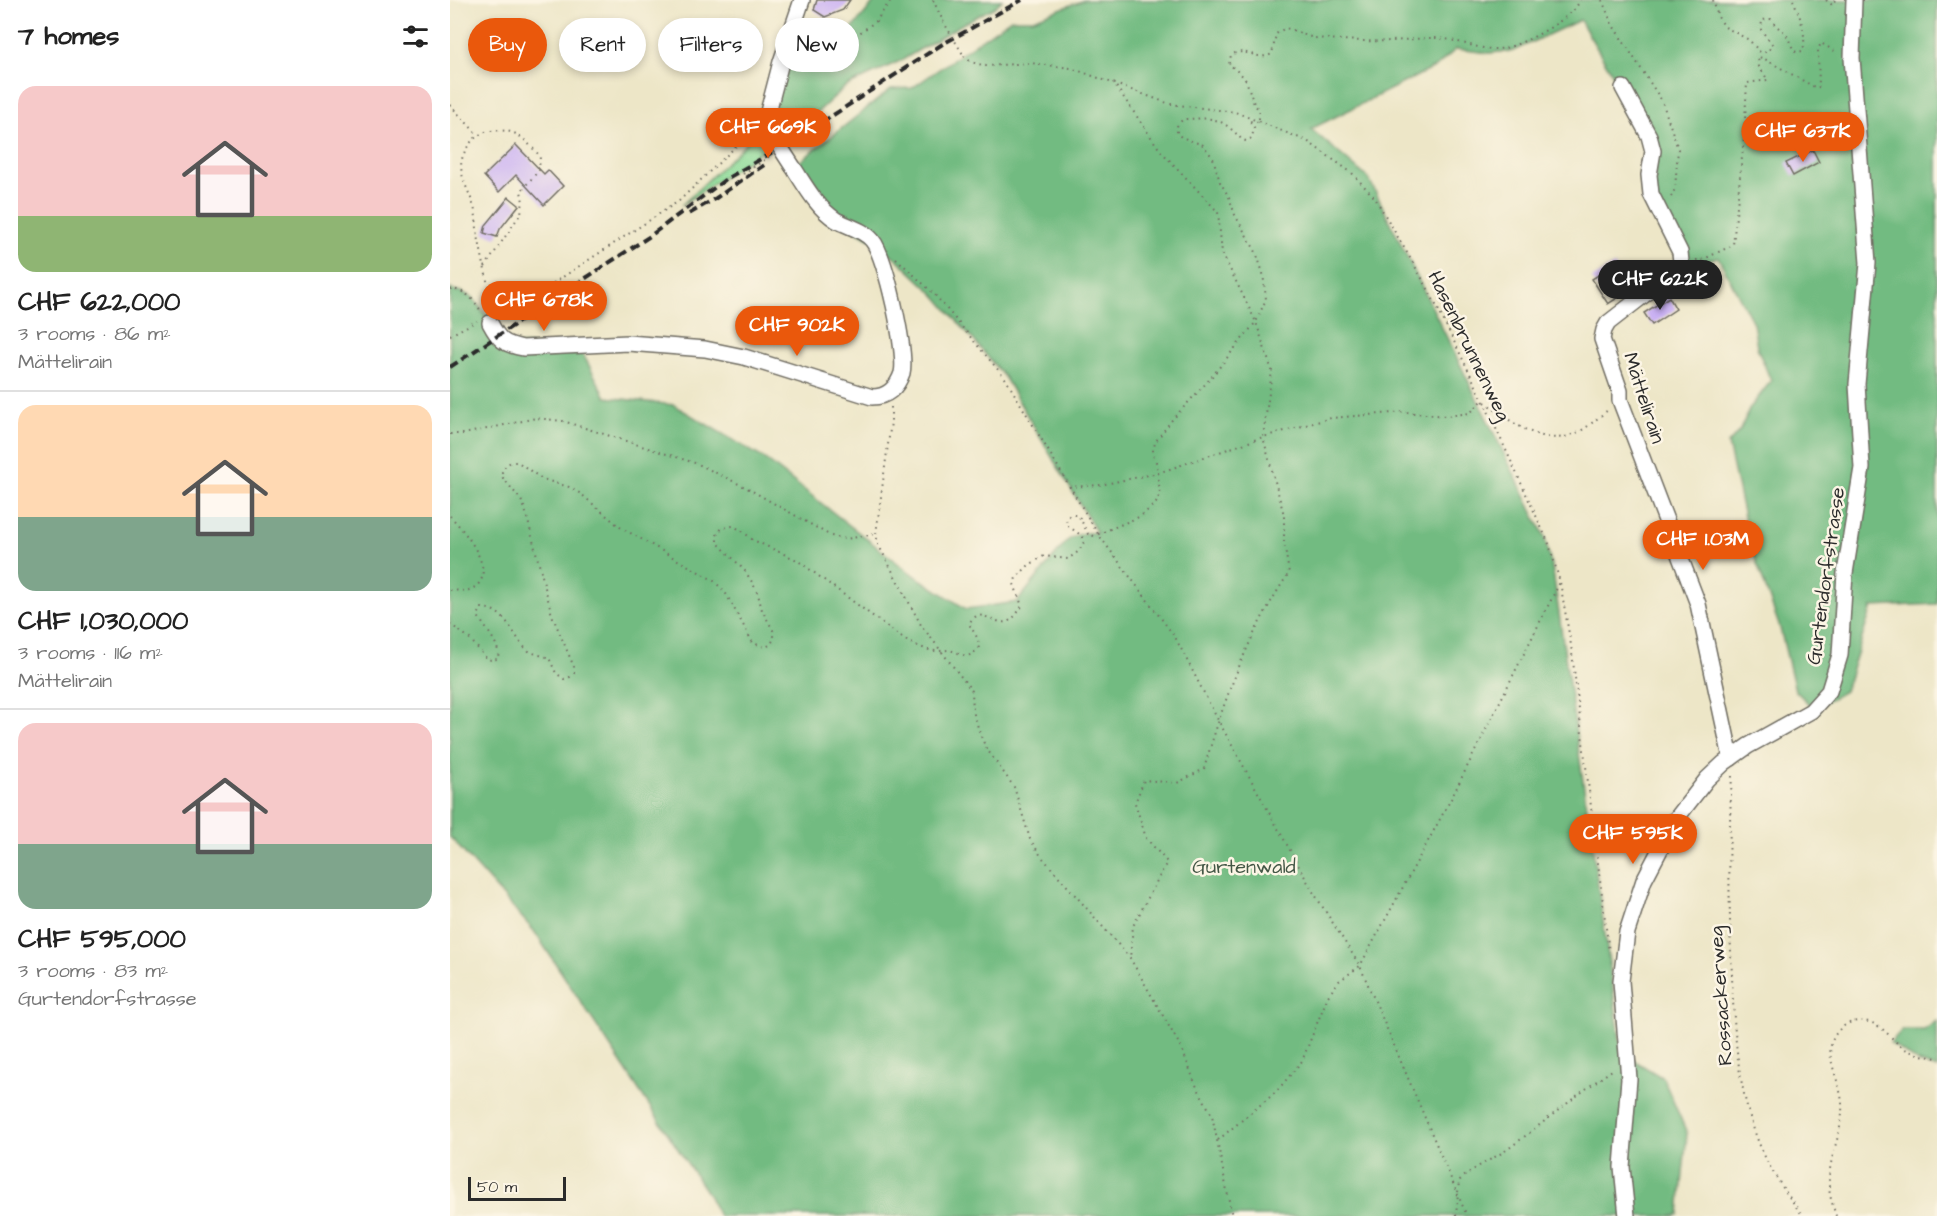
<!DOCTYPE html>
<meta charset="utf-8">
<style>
body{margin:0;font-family:"Architects Daughter",sans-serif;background:#f6f6f6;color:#222;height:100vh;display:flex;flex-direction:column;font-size:22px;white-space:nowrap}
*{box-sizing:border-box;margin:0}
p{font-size:20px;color:#767676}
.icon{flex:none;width:33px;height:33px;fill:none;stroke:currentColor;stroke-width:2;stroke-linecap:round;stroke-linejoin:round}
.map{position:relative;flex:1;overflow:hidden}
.details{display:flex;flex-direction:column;background:#fff;width:450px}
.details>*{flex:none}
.banner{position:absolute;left:18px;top:18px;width:570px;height:54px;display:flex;gap:12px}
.scale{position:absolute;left:18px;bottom:15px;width:98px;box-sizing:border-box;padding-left:6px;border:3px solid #2b2b2b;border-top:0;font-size:16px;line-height:21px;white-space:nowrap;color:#2b2b2b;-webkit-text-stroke:4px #fcf5e5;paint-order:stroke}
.price{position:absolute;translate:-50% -51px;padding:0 14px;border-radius:21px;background:#ea580c;color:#fff;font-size:20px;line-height:39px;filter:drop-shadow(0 2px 3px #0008)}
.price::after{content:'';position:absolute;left:50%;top:36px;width:18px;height:14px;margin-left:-9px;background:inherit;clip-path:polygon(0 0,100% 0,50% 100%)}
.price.on{background:#222;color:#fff}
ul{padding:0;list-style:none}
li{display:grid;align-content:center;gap:12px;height:318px;padding:0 18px}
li+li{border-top:2px solid #e0e0e0}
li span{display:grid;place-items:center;height:186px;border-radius:18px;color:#555}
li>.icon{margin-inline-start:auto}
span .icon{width:108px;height:108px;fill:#fffc;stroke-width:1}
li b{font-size:26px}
h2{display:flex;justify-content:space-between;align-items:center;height:72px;padding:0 18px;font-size:26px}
.tag{padding:0 21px;border-radius:27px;background:#fff;box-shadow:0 3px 9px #0003;font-size:21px;line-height:54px}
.tag.on{background:#ea580c;color:#fff}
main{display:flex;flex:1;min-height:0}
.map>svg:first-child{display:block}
.green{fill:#8edb99;stroke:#5c8362;stroke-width:1.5}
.forest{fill:#72bb81;stroke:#4e7356;stroke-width:1.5}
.building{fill:#c6acf4}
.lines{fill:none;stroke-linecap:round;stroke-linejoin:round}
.street-casing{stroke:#6f6c62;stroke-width:18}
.path{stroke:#6f6c62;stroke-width:2;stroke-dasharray:1.5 4.5;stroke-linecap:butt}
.street{stroke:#fff;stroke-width:15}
.rail{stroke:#2b2b2b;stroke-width:4;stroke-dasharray:9 4.5;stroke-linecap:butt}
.street-bridge-casing{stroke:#6f6c62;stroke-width:18;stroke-linecap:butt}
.path-bridge{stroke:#6f6c62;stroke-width:2;stroke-dasharray:1.5 4.5;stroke-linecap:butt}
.street-bridge{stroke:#fff;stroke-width:15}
.labels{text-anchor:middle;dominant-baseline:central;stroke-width:5;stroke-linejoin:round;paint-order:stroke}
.street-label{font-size:20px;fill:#2b2b2b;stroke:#fcf5e5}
.park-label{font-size:20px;fill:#445746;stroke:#fcf5e5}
</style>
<main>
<section class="details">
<h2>7 homes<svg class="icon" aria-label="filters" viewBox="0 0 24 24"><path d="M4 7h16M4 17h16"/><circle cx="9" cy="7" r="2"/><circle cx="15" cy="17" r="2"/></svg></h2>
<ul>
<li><span style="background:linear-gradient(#f6c9c9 70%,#8fb573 0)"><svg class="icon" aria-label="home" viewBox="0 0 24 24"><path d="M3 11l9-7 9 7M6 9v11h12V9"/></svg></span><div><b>CHF 622,000</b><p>3 rooms · 86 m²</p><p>Mättelirain</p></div></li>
<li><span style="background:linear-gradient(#ffd9b3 60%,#7fa58c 0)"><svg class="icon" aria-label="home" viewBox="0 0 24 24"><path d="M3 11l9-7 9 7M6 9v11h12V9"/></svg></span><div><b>CHF 1,030,000</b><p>3 rooms · 116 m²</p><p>Mättelirain</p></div></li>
<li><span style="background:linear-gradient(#f6c9c9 65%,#7fa58c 0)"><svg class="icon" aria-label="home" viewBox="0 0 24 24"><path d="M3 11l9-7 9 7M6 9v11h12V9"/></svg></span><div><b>CHF 595,000</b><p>3 rooms · 83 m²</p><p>Gurtendorfstrasse</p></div></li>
</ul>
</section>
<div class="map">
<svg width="1487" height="1216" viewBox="0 0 1487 1216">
<rect width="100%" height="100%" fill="#fcf5e5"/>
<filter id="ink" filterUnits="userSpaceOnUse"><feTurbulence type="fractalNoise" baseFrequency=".0167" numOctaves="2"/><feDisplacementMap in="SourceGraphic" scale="12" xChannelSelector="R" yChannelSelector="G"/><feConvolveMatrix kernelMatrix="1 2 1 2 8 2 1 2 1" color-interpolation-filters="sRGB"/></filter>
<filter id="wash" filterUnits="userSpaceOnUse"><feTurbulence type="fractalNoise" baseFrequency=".008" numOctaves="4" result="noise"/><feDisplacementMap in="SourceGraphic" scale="24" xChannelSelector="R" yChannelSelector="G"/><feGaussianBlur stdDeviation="1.35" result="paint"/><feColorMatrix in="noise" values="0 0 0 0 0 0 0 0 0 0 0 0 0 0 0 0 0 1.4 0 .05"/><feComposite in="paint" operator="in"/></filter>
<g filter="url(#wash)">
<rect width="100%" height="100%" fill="#ede6c7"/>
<path class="green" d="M306 134H317L322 144 232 205Z"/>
<g class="forest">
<path d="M426 0H552L545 7 514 23 454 59 395 87 350 128 333 136 321 133 331 62 400 31Z"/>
<path d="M634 0H1487V604L1422 607 1395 691 1364 709 1345 690 1330 628 1300 544 1278 444 1290 430 1300 408 1321 381 1307 347 1303 323 1268 257 1240 265 1203 196 1207 148 1130 20 1063 51 1039 53 1006 49 987 66 861 129 919 179 1094 535 1103 572 1172 1053 1213 1078 1237 1133 1229 1214 1225 1216H269L257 1193 84 931 0 837V289L12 292 23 298 58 345H128L156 397 224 405 315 459 459 572 516 609 567 602 617 541C628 533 635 532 647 533L555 378 526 343 485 295 447 259 422 240 387 220 343 167 441 89 462 88 561 19H583Z"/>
<path d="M1487 1021V1069L1468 1062 1440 1043 1452 1030H1474Z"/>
</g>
<g id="blocks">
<g class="building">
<path d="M367 0H400L393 10 375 17 364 10Z"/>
<path d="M66 145 94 174 98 170 113 186 94 205 66 175 49 192 34 176Z"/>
<path d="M1363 150 1369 162 1343 176 1336 163Z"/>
<path d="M59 197 69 205 50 229 47 237 34 233 36 225Z"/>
<path d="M1164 265 1180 290 1158 304 1142 279Z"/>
<path d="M1219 297 1226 309 1202 325 1194 313Z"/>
</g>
</g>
</g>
<g filter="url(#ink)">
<use href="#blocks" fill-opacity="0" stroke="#6f6c62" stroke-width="1.5"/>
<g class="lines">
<g class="street-casing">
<g id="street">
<path d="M1173 88 1199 136 1203 151 1199 175 1201 194 1230 252 1231 262 1225 271 1158 323 1154 330 1152 339 1170 391V400L1248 604 1281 758"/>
<path d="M321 133 317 117 319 108 331 62 352 0"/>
<path d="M40 323C49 340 53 344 73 348L178 343 255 349 294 357 422 397C437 397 447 388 452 373 457 354 436 256 422 240 414 230 397 226 386 220 367 208 355 185 343 167"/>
<path d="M1177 1216 1172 1167 1179 1079 1171 981 1177 932 1194 880 1226 819 1257 779 1274 763 1298 746 1361 711 1379 691 1390 655 1395 573 1412 468 1407 384 1418 263 1402 58 1404 0"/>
</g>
</g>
<g class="path">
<path d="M483 0 493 21"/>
<path d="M1152 0 1162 24 1212 101 1228 149 1225 189 1220 199"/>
<path d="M1263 0 1268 17 1275 27 1299 40 1310 52H1318L1322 44 1311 30 1312 20 1321 19C1326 28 1331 28 1336 34 1340 40 1340 46 1346 52L1353 51C1357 35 1350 15 1343 0"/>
<path d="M1376 0 1382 5 1385 0"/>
<path d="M349 56 408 34 426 21 441 0"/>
<path d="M514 56 521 62 536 66 580 63 621 68 720 104 785 112 857 141 902 173 925 198 977 287 1033 400 1099 544 1110 582 1121 645 1159 952"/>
<path d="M663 82 710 150 768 212 772 253 806 322 822 371 813 437 834 515V542L839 573C799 632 773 701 754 769L727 783 694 780 685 803 696 838 717 862 683 926 680 958"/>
<path d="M0 105 28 135"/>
<path d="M293 174 319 157"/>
<path d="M446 258 485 295 555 378 648 534 725 637 768 720 862 890 910 966 1017 1216"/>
<path d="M1246 260H1252L1283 245 1294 138 1297 83 1318 80 1309 67 1308 57 1313 58 1366 88 1369 87 1368 50 1371 43 1388 53"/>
<path d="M35 267 71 213 73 202 71 191 89 170 90 156C73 138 67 128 40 131 27 132 15 147 12 159 8 174 19 191 23 204 27 215 26 225 28 236 33 260 38 284 42 309"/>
<path d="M0 289C16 290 23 299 31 311"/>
<path d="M53 316 229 201 305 128"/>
<path d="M0 335 27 321"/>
<path d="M1035 402C1058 420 1093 448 1124 434 1137 429 1147 418 1158 410"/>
<path d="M441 407V422L426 534 428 544 471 625 522 691 523 711 530 734 536 748 564 787 580 839 591 856 680 958 732 1049 745 1083 762 1115 782 1216"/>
<path d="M0 434H14L86 418 113 421 248 464 297 488 381 536 396 539 425 534"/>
<path d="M619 487 650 485 708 473 813 437 881 418 955 412 996 416 1020 413 1033 400"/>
<path d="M0 516C15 531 53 578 19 590 15 592 5 590 0 590"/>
<path d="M0 624 19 638 38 660 48 659C51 644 35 629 28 616L31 608C55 608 62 634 76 649 82 654 92 655 99 658L106 673 114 679 120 677 124 673V667L102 615 75 509 71 500 53 478 52 472 56 465 61 462H68L92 479 119 487 131 494 170 527 263 580 275 592 303 643 315 647 320 645 324 639V632L312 610 308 594 302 582 295 571 267 542V535L272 528 283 526 291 530 303 540 347 560 455 640C466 645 476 651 488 651 492 651 495 650 498 650 513 652 517 663 529 647L528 639 519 624 522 619 528 615C549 618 555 634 572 606L564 584 566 578 579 565 594 556 618 559 629 551 634 542 632 536 618 526 616 519 620 515H626L630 518 638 534 644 536 691 516 706 503 710 494 707 464 703 455V449L706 441 721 421 759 380 806 322 816 299 813 273 806 252 785 215 779 197 770 182 763 158 753 145 731 137 727 133V126L733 119C753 119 765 115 781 129 787 133 789 139 796 141L802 138 804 127 798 121 809 122V110L804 104 797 83 794 77 779 64 781 55C796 46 807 62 822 54L826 34 835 28C846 30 854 36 865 38 890 40 916 42 942 41 956 40 970 38 983 38 1008 38 1031 53 1055 48 1074 44 1124 18 1130 0"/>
<path d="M1282 776C1278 843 1279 909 1282 976 1284 1031 1287 1085 1307 1138 1317 1166 1335 1192 1353 1216"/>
<path d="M768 1140 826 1092 852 1061 878 996 889 981 910 966 1001 799 1110 582"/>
<path d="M1006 1216 1009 1181C1024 1166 1045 1159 1062 1146 1097 1120 1130 1092 1165 1068"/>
<path d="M1386 1216C1383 1206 1379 1195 1379 1185 1378 1156 1394 1132 1392 1103 1391 1085 1377 1060 1381 1045 1384 1031 1396 1021 1410 1021 1429 1020 1439 1037 1452 1047 1462 1054 1475 1056 1487 1058"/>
</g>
<use href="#street" class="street"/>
<g class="rail">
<path d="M239 214 266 198 314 165"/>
<path d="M0 367 200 236 276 179 354 134 491 45 572 0"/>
</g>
<g class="street-bridge-casing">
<path id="street-bridge" d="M321 133 343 167"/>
</g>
<path class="path-bridge" d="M493 21 514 56"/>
<use href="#street-bridge" class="street-bridge"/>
</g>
</g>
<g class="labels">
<g class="street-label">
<text transform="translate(1019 346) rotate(64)">Hasenbrunnenweg</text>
<text transform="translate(1194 398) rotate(72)">Mättelirain</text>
<text transform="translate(1376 576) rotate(-82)">Gurtendorfstrasse</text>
<text transform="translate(1271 996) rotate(-94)">Rossackerweg</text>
</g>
<g class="park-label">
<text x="794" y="867">Gurtenwald</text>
</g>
</g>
</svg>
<div class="scale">50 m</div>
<b class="price" style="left:318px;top:159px">CHF 669K</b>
<b class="price" style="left:1353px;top:163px">CHF 637K</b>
<b class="price on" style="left:1210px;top:311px">CHF 622K</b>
<b class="price" style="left:94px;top:332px">CHF 678K</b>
<b class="price" style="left:347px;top:357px">CHF 902K</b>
<b class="price" style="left:1253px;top:571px">CHF 1.03M</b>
<b class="price" style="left:1183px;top:865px">CHF 595K</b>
<div class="banner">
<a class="tag on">Buy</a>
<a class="tag">Rent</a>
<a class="tag">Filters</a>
<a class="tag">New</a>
</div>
</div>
</main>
